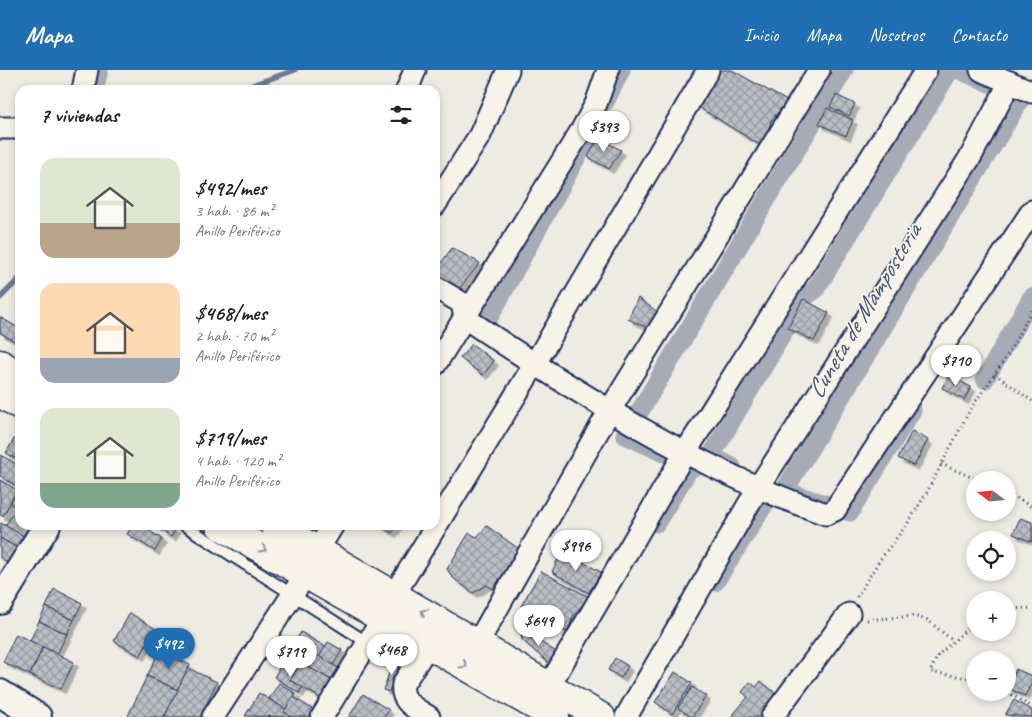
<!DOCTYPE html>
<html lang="es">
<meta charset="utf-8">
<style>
body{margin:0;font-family:Caveat,sans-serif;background:#f2f2f2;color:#222;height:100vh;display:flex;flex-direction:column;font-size:19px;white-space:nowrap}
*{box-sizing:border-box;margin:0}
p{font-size:16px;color:#767676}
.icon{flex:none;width:28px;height:28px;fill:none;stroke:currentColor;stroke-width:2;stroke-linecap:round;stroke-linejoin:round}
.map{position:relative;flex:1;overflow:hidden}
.sheet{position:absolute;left:15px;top:15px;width:425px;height:445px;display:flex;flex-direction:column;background:#fff;border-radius:15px;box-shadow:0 2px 8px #0003}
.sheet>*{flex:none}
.needle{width:32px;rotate:286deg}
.tools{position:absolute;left:966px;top:401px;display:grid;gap:10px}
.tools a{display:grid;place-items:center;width:50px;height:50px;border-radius:50%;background:#fff;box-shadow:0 2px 8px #0003;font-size:25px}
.price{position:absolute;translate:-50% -42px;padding:0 11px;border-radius:18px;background:#fff;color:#222;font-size:16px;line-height:32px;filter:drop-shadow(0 1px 2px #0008)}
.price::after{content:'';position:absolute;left:50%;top:30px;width:15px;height:11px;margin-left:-8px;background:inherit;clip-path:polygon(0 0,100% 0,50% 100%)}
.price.current{background:#1f6fb2;color:#fff}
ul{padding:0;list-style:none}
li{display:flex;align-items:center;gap:15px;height:125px;padding:0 25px}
li span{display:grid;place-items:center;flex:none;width:140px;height:100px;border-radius:15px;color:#555}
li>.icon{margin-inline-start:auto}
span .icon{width:60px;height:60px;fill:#fffc;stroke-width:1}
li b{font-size:21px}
h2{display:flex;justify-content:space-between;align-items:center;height:60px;padding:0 25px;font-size:21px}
header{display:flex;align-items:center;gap:30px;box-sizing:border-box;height:70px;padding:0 25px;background:#1f6fb2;color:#fff}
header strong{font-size:24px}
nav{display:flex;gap:28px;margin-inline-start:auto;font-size:18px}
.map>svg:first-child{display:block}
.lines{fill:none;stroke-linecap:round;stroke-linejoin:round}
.stream{stroke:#6e7992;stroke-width:5.5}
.canal{stroke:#a6abb5;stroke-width:19}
.building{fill:url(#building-cross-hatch);stroke:#1b2f5e;filter:url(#shadow)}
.service-casing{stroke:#1b2f5e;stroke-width:14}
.minor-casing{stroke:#1b2f5e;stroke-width:25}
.tertiary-casing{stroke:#1b2f5e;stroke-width:30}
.trunk-casing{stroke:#1b2f5e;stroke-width:31}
.path{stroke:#1b2f5e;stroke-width:3;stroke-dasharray:1 4;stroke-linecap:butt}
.service{stroke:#f7f3e8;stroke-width:10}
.minor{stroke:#f7f3e8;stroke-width:21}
.tertiary{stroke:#f7f3e8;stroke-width:26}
.trunk{stroke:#f7f3e8;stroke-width:28}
.oneway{stroke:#8991a3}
.labels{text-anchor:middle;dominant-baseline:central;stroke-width:4;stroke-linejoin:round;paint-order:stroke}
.water-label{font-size:25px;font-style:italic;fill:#455478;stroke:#f7f3e8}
</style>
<header>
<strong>Mapa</strong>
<nav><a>Inicio</a><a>Mapa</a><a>Nosotros</a><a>Contacto</a></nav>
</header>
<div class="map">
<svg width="1032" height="647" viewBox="0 0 1032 647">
<defs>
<pattern id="building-cross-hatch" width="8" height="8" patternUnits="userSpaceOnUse" patternTransform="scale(1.25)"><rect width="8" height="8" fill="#babdc2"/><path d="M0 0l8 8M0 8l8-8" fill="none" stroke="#969aa1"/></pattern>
<filter id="shadow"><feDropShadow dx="4.5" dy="4.5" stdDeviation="0" flood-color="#0004"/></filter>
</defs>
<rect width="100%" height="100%" fill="#eeebe2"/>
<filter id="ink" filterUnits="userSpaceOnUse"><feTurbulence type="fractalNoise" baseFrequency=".02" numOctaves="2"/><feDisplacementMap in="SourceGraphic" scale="10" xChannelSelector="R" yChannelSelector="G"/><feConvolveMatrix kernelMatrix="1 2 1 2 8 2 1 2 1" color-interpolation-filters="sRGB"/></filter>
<g filter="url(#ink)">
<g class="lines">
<g class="stream">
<path d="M238 20 295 0"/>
<path d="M0 228 20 208"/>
</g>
<g class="canal">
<path d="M960 0 994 15"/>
<path d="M94 20 99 0"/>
<path d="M605 32 621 0"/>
<path d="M486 253 590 63"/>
<path d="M985 309 1032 227"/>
<path d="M912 340 850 442 784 421 1022 27"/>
<path d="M638 344 844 0"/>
<path d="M625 365 694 397"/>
<path d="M732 397 711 386 804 227 815 220 950 0"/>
<path d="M656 453 691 396"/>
<path d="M715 512 764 435"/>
</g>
</g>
<g class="building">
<path d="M712 0H732L787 31 771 51 763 77 697 36Z"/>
<path d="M836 25 855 34 849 46 830 37Z"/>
<path d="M827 38 853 50 846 66 819 54Z"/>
<path d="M598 68 621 80 609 99 588 87Z"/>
<path d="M452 178 480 193 453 226 435 216V201Z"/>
<path d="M638 228 662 245 650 259 628 249Z"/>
<path d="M803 229 829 243 814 271 788 258Z"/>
<path d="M0 247 20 259V274L0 263Z"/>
<path d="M472 274 494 291 483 305 460 288Z"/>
<path d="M949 305 971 317 964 330 942 318Z"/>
<path d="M912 361 928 370 914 396 898 388Z"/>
<path d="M14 369 20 372V391L6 383Z"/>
<path d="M1 385 20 396V407L15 415 0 406Z"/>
<path d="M0 410 17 420 3 446 0 445Z"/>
<path d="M19 418 20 419V439L10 433Z"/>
<path d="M15 440 20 444V455H37L29 469 5 456Z"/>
<path d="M1020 448 1032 452V472L1013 464Z"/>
<path d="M1 453 29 469 23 481 0 468Z"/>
<path d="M133 455H140L162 469 155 481 127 464Z"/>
<path d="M165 455 176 459 171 467 161 461Z"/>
<path d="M378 455H398L392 463Z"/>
<path d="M487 456 519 479 493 519 487 515 473 523 452 507 447 499 469 463 477 467Z"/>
<path d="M0 468 26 483 17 498 0 488Z"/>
<path d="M565 482 601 502 589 523 552 502 557 491Z"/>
<path d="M541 501 589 527 574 545 567 562 521 536Z"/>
<path d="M54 519 82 533 74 550 46 537Z"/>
<path d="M46 537 74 550 67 564 39 551Z"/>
<path d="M130 543 156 559 140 586 114 571Z"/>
<path d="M39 551 67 564 57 584 30 571Z"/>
<path d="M520 559 558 583 550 594 522 570Z"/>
<path d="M301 562 326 577 308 608 283 592Z"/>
<path d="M16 564 43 577 30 605 3 592Z"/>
<path d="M328 572 342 580 333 595 319 587Z"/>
<path d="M43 577 74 592 61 619 30 605Z"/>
<path d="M160 580 190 595 178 620 147 606Z"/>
<path d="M312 582 340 599 333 611 304 595Z"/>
<path d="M615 588 628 596 621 608 608 600Z"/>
<path d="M394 590 400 594 389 622 383 620Z"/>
<path d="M283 592 308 608 299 623 274 607Z"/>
<path d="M301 593 333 611 322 629 290 610Z"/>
<path d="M188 598 217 612 200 647H164Z"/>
<path d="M1016 599 1032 606V612L1025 626 1008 618Z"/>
<path d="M675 602 692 613 672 644 655 632Z"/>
<path d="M147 606 178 620 164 647H129L128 646Z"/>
<path d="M761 611 784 630 770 647H731L748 627 742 622 750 612 756 617Z"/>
<path d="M279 613 296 624 287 640 269 629Z"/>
<path d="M692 617 706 626 692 647 678 638Z"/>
<path d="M259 623 295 645 294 647 245 646Z"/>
<path d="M363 624 389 640 384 647H349Z"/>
<path d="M293 627 319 643 316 647H292L284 642Z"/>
<path d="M1014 630 1032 640V647L1005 645Z"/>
</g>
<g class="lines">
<g class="service-casing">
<path id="service" d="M184 455 368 573 413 598"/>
</g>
<g class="minor-casing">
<g id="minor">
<path d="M981 0 1032 22"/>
<path d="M83 20 87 0"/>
<path d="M407 20 415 0"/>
<path d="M0 58H20"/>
<path d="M435 135 480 65 508 0"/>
<path d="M435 217 462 233 465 248C577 323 698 400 826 444L835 440 840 432 1032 141"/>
<path d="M435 295 581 61 596 34 608 0"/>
<path d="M317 481 333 455"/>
<path d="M394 525 534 295 708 0"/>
<path d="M429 574 403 614C400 632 415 638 429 647"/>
<path d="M477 574 610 340 819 0"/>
<path d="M549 616 683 386 926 0"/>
<path d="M213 647 306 504"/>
<path d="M322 647 383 548"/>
<path d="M626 647 758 418 971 86 1010 12"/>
<path d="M772 647 849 544"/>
</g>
</g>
<g class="tertiary-casing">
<g id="tertiary">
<path d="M0 531 47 455"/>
<path d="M0 623 38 647"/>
</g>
</g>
<g class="trunk-casing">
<g id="trunk">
<path d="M0 294 20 306"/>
<path d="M0 323 20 335"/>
<path d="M220 455 555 647"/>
<path d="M274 455 601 647"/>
</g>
</g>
<g class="path">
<path d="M995 304 1032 331"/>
<path d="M941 394 978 410"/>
<path d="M1008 423 1032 437"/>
<path d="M857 527 879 491 908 453 927 422 971 338 1004 291 1032 240"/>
<path d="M1008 539 1032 538"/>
<path d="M867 550 913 546 927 550 952 570"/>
<path d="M975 552 938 585 930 602 975 609"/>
<path d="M1007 622 1032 637"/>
</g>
<use href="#service" class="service"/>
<use href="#minor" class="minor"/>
<use href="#tertiary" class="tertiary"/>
<use href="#trunk" class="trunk"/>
</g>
<defs><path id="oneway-chevron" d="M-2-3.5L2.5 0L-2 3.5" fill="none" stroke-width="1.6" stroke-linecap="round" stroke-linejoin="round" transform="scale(1.25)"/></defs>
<g class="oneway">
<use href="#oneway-chevron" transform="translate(263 479) rotate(30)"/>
<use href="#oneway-chevron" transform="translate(424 542) rotate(-149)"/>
<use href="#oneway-chevron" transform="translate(464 595) rotate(30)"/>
</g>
</g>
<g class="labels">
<g class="water-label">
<text transform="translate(864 241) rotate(-59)">Cuneta de Mamposteria</text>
</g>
</g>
</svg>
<div class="tools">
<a><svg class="needle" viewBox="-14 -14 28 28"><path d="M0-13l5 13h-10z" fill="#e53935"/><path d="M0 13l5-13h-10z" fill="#767676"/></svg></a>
<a><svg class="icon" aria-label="locate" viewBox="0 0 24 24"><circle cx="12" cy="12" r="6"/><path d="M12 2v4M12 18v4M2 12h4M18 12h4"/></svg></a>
<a>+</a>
<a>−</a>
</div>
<b class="price" style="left:604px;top:83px">$393</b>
<b class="price" style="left:956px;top:317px">$710</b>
<b class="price" style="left:576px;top:502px">$996</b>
<b class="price" style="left:539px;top:577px">$649</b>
<b class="price current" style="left:169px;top:600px">$492</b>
<b class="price" style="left:392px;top:606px">$468</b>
<b class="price" style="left:291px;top:608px">$719</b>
<section class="sheet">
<h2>7 viviendas<svg class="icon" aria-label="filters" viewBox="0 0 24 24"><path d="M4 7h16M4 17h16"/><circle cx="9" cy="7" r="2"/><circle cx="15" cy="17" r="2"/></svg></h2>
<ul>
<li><span style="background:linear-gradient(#dfe7d0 65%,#b9a48a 0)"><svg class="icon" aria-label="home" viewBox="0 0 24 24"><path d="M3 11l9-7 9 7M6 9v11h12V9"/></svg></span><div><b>$492/mes</b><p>3 hab. · 86 m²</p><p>Anillo Periférico</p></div></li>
<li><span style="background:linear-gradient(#ffd9b3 75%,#9aa5b1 0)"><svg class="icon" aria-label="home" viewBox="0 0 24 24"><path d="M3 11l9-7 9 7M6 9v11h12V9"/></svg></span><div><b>$468/mes</b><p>2 hab. · 70 m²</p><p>Anillo Periférico</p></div></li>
<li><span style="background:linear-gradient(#dfe7d0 75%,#7fa58c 0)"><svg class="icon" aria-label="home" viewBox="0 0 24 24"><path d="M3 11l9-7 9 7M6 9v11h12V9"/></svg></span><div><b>$719/mes</b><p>4 hab. · 120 m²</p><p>Anillo Periférico</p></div></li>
</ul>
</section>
</div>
